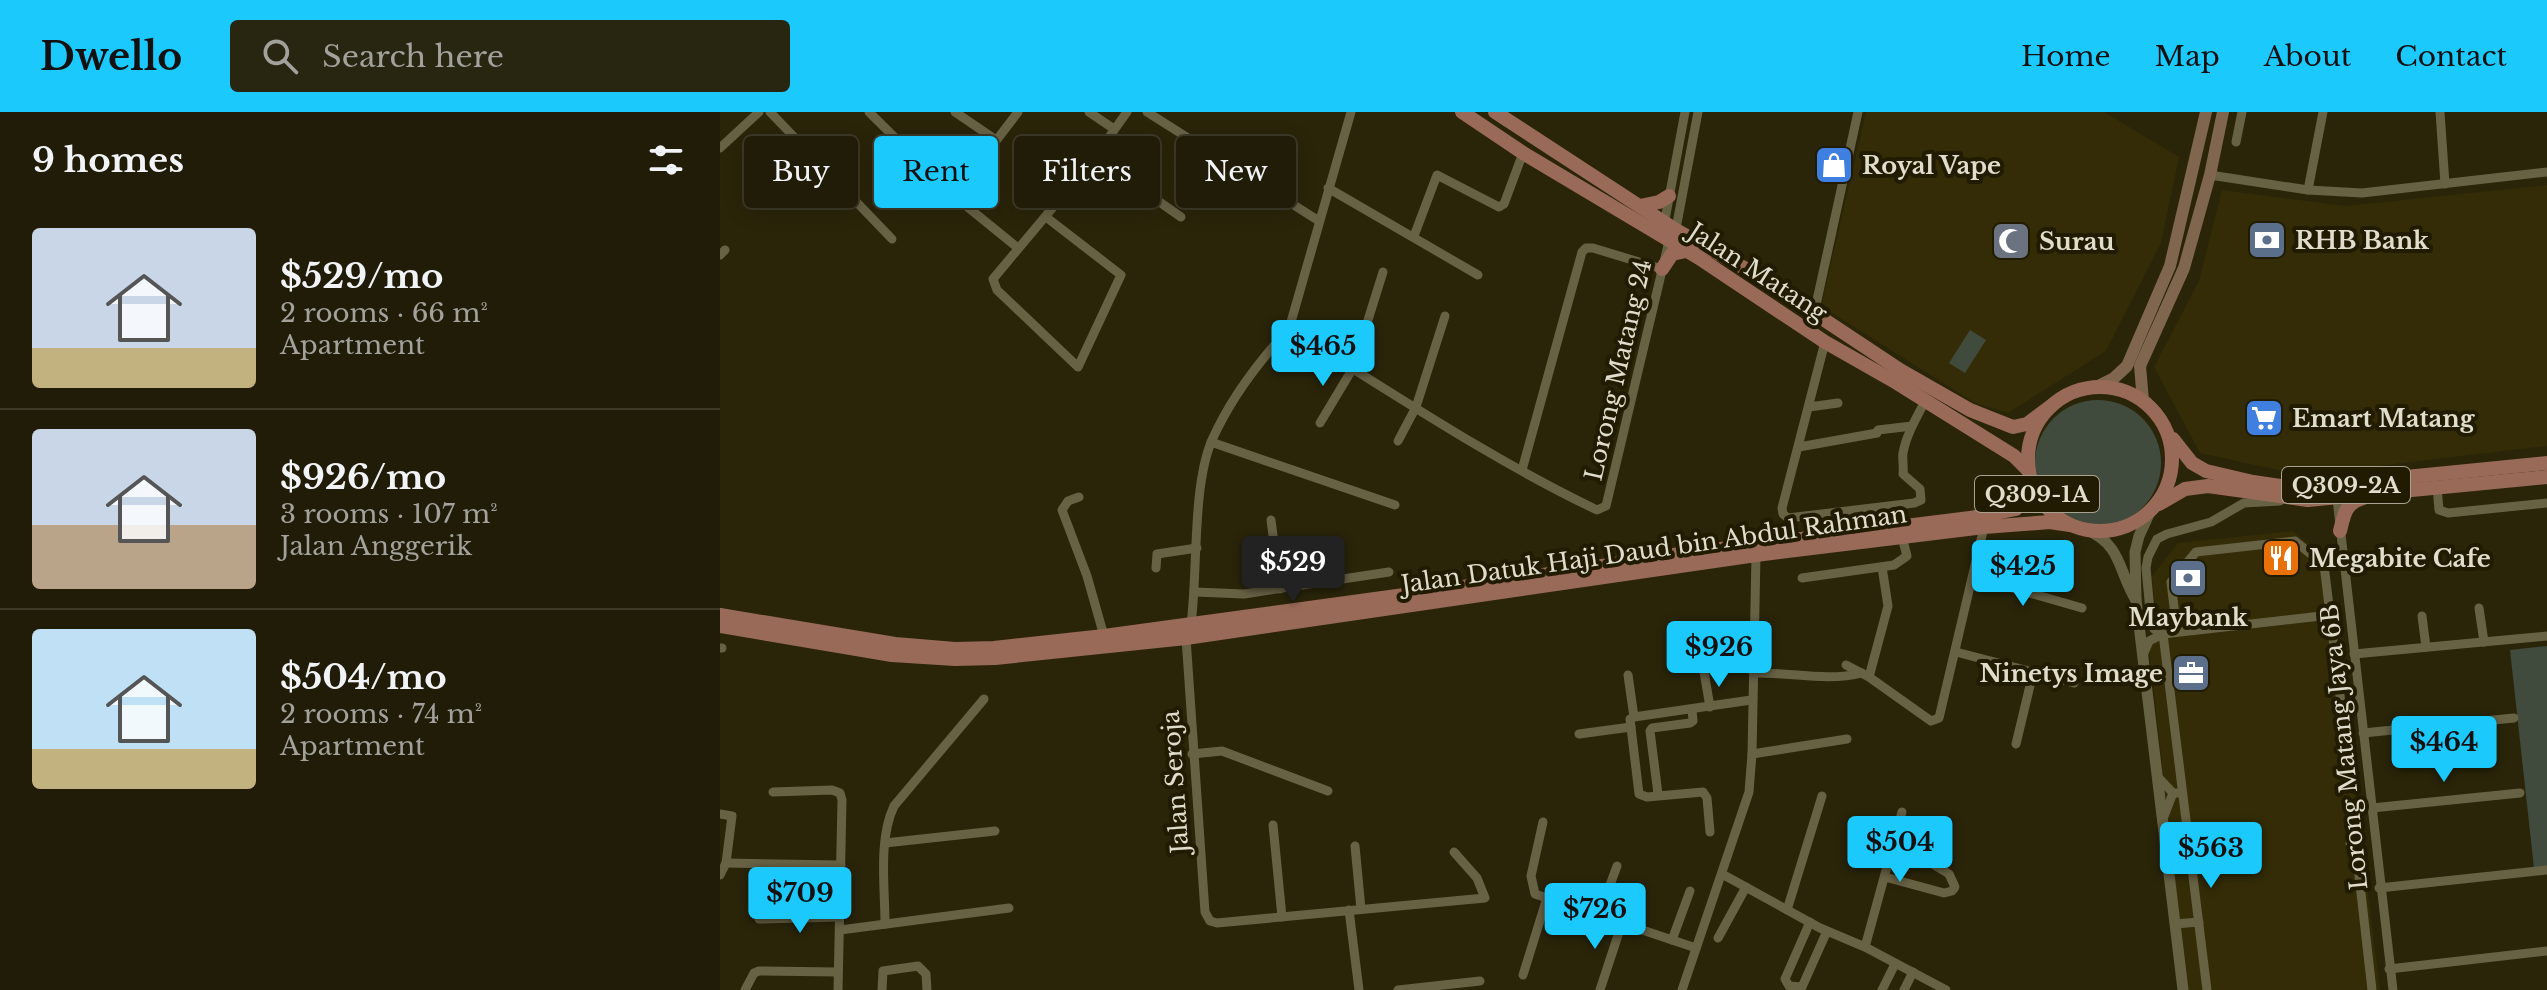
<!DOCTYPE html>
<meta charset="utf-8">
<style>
body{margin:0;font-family:"Libre Baskerville",serif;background:#282511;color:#f1f3f6;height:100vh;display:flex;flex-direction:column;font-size:30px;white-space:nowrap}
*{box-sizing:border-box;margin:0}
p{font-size:26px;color:#a2a19b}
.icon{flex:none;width:44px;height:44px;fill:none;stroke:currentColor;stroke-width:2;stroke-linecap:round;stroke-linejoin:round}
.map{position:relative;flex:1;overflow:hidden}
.details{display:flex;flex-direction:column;background:#201c07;width:720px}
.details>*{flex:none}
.top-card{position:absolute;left:24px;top:24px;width:760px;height:72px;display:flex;gap:16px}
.price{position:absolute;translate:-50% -68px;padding:0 18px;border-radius:8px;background:#1bc9fc;color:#111;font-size:26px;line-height:52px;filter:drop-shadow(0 2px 4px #0008)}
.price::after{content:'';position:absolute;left:50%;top:48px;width:24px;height:18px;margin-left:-12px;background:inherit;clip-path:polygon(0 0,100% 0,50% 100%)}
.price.current{background:#222;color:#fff}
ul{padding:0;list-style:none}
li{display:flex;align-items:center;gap:24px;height:200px;padding:0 32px}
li+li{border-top:2px solid #3d3a28}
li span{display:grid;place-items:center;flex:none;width:224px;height:160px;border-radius:8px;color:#555}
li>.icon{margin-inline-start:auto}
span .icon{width:96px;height:96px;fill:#fffc;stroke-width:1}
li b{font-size:34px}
h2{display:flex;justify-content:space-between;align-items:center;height:96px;padding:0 32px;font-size:34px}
.pill{padding:0 28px;border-radius:8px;background:#201c07;box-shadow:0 4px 20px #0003,0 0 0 2px #3d3a28;font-size:28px;line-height:72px}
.pill.current{background:#1bc9fc;color:#111}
header{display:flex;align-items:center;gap:48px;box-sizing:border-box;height:112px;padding:0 40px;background:#1bc9fc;color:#111}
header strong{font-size:38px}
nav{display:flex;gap:44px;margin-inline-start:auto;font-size:28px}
.search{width:560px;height:72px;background:#282511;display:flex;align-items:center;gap:20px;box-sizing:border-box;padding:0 28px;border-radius:8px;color:#a2a19b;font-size:30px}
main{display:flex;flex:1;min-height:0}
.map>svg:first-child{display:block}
.built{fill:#332c07}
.green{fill:#414b3d}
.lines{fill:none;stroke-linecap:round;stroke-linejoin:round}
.minor{stroke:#686245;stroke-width:9}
.tertiary{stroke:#686245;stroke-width:11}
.secondary{stroke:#81664f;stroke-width:12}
.primary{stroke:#9a6a58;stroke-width:14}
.labels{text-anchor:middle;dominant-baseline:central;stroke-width:8;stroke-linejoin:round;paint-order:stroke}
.shield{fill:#211b01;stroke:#a7a390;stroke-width:2}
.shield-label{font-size:22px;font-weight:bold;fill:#e0ddcd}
.poi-label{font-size:24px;font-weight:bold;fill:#e0ddcd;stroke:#211b01;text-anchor:start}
.street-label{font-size:24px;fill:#e0ddcd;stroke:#211b01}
</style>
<header>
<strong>Dwello</strong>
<div class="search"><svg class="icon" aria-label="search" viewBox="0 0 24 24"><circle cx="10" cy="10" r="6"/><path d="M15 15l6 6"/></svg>Search here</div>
<nav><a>Home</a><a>Map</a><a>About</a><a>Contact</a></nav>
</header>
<main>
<section class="details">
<h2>9 homes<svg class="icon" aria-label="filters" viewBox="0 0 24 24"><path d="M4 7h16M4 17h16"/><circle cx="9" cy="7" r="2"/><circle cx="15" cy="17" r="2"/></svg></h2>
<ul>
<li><span style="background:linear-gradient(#c9d6e8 75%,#c2b280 0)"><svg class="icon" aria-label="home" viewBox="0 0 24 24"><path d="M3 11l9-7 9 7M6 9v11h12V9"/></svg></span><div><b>$529/mo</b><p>2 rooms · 66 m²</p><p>Apartment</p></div></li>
<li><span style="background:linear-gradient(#c9d6e8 60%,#b9a48a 0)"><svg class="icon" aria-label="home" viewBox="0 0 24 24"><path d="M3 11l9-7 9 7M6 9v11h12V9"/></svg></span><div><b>$926/mo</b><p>3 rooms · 107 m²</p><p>Jalan Anggerik</p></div></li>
<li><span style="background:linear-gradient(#bfe0f5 75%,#c2b280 0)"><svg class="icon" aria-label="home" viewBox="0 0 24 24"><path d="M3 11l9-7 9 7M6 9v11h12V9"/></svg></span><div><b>$504/mo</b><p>2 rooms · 74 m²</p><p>Apartment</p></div></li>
</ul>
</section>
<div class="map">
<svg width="1827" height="878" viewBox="0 0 1827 878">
<rect width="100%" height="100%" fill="#2a2509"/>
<g class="built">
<path d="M1146 0H1384L1459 45 1441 131 1386 239 1288 301 1255 291 1101 194Z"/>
<path d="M1827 73V334L1581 363 1480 341 1434 255 1479 169 1502 78 1626 94Z"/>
<path d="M1572 419 1606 445 1660 878H1467L1429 535 1437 514 1432 464 1458 431Z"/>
</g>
<g class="green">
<path d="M1250 218 1266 228 1245 261 1229 251Z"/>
<circle cx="1378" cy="351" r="63"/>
<path d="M1827 534V755L1814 756 1790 538Z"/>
</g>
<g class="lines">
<g class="minor">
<path d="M50 0 172 127"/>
<path d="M149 0 234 84 298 136"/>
<path d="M235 0 276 28"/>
<path d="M369 0 394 17"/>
<path d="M427 0 599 109"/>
<path d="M1720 0 1725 72"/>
<path d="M1516 30 1522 0"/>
<path d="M0 36 39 0"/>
<path d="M375 45 461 105"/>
<path d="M1490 63 1588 78 1642 81 1827 60"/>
<path d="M608 76 758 163"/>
<path d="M1588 78 1603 0"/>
<path d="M234 84 298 0"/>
<path d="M326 105 401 163 358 255 277 178 273 167 375 45 407 0"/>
<path d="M944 113 965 0"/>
<path d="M955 122 978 0"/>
<path d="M694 124 717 63 779 95 784 92 803 41"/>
<path d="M0 143 5 138"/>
<path d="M1094 202 1138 0"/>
<path d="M569 217C670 279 770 347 877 398L886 394 949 129"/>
<path d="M1105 230 1062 396 1063 402 1068 406 1194 391 1201 388 1200 377 1183 362C1184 354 1182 348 1183 341 1186 323 1197 305 1205 289"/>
<path d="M1089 295 1118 291"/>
<path d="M600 311 633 256 663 160"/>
<path d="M678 329 696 295 725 204"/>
<path d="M491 330 675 393"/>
<path d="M1079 335 1157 321 1158 318 1192 314"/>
<path d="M802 358 862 140 866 136H873L942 157"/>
<path d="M1717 375 1719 398 1728 401 1827 391"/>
<path d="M359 385 348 389 342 398 367 464 384 524"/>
<path d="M1617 387 1673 878"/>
<path d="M551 408 560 477"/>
<path d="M436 456 437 442 477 436"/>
<path d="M1254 465 1362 496"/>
<path d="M1082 466 1174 453 1187 444 1182 425"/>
<path d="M475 480 524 482 669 460"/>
<path d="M1759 496 1764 530"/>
<path d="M1702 504 1706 535"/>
<path d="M471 512C478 460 472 374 492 328 510 288 540 248 569 217L631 0"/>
<path d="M1457 520 1451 470 1476 440 1575 429 1604 453 1622 600"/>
<path d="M466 526 485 800 490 809 497 811 765 786 757 766 734 740"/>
<path d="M0 536H2"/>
<path d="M1236 540 1354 571"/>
<path d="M1424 541 1429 529 1443 522 1610 503"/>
<path d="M1634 542 1827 524"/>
<path d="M982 548 990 595"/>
<path d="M1126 553 1149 565 1211 609 1219 606 1264 415"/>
<path d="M1033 561C1069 560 1107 570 1142 561"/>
<path d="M908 563 914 605"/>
<path d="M1149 565 1168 494 1162 455"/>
<path d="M1643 621 1794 606"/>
<path d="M859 622 911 615"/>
<path d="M1296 632 1313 561"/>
<path d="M472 642 502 639 608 679"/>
<path d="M1032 642 1127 627"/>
<path d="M1438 665 1453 681H1462"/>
<path d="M53 680 112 678 120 681 122 688 118 878"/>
<path d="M938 682 930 619 932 616 970 611 973 609 972 597"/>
<path d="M1652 696 1800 681"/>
<path d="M0 702 12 704 6 751 0 763"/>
<path d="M1443 707 1453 681"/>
<path d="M823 710 811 764 815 782 976 836"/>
<path d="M553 713 562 805"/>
<path d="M990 720 987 686 983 680 927 685 919 682 910 607 914 605 1031 588"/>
<path d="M165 731 275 719"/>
<path d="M1630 731 1636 737 1652 878"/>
<path d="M635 734 641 797"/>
<path d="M6 751 121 753"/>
<path d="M1002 762 1100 816 1145 835 1226 878"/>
<path d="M1165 765 1224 781 1232 779 1235 775 1229 762 1174 729"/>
<path d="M1659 776 1827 758"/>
<path d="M629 798 639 878"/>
<path d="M1067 798 1102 684"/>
<path d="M879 803 897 754"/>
<path d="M39 807 120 805"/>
<path d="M1090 810 1065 867 1069 874 1082 875 1107 819"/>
<path d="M165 812C165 775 158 728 174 694L264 587"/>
<path d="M1455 812 1479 810"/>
<path d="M120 818 289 796"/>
<path d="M998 826 1026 775"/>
<path d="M952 828 970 779"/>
<path d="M1145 835 1182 700"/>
<path d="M1669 857 1827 839"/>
<path d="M803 863 827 786"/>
<path d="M25 878 34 861 39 859 118 860"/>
<path d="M162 878 163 859 198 854 206 862 207 878"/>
<path d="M678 878 760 869"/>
<path d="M880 878 902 811"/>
<path d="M962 878 1029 680 1032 642 1036 443"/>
<path d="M1162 878 1175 852"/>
<path d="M1184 878 1193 860"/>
<path d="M1487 878 1443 522 1434 517 1431 510 1426 456 1428 445 1437 427 1447 422 1491 410 1524 391 1560 389"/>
</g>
<g class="tertiary">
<path d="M1431 398 1419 424 1415 440 1416 488 1463 878"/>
<path d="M1367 418C1402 433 1398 459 1416 488"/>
</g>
<g class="secondary">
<path d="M1376 275 1394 266 1407 254 1450 154 1486 0"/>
<path d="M1423 289 1420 254 1464 156 1490 63 1503 0"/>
</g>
<g class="primary">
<path d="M742 0 803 41 979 146 1105 230 1177 271 1294 344 1309 359"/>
<path d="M775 0 956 118 1035 162 1180 258 1250 298 1293 315 1307 312 1331 294"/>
<path d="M920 94 939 90 949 84"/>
<path d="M942 157 952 142 966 139"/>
<circle cx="1380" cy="347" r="72"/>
<path d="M1453 327 1472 351 1486 359 1533 370 1575 376 1827 351"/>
<path d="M1439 392 1465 377 1488 374 1588 388 1827 365"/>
<path d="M1620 419C1624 403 1625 391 1643 386"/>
<path d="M0 503 175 532 235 537 274 536 384 524 750 474 960 442 1250 406 1296 397 1314 376"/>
<path d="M0 514 172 543 235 547 275 546 466 526 1036 443 1264 415 1330 410 1350 413"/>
</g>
</g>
<defs>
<g id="shop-square" transform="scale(2)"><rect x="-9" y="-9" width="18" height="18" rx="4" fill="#3f7fe0" stroke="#211b01"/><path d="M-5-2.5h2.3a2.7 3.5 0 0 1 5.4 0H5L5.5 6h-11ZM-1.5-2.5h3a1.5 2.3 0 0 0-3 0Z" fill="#fff"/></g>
<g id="bank-square" transform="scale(2)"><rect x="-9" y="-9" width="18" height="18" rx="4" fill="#5c6f8a" stroke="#211b01"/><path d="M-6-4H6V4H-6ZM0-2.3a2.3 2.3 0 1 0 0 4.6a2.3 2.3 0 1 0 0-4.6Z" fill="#fff"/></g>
<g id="mosque-square" transform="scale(2)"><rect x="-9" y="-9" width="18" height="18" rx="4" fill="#6b7280" stroke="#211b01"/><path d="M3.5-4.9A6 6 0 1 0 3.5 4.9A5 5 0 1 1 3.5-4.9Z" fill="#fff"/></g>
<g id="supermarket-square" transform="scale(2)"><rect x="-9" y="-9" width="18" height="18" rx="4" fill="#3f7fe0" stroke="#211b01"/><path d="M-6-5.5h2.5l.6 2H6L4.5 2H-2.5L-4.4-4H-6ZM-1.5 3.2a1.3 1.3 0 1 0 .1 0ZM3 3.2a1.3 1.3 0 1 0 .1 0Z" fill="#fff"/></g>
<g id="restaurant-square" transform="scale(2)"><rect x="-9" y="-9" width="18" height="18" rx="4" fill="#e8710a" stroke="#211b01"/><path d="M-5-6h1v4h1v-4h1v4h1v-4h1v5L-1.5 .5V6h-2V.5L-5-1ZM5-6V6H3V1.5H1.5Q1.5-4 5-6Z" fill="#fff"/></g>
<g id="office-square" transform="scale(2)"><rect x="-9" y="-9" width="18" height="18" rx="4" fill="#5c6f8a" stroke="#211b01"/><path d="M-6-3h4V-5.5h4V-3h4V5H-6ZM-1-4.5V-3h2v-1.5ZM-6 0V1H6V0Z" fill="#fff"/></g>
</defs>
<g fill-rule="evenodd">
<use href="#shop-square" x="1114" y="53"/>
<use href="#bank-square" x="1547" y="128"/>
<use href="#mosque-square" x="1291" y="129"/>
<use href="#supermarket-square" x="1544" y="306"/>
<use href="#restaurant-square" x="1561" y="446"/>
<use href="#bank-square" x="1468" y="466"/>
<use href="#office-square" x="1471" y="561"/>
</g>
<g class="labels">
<g class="shield">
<rect x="1562" y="355" width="128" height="36" rx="6"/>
<rect x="1255" y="364" width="124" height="36" rx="6"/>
</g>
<g class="shield-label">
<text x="1626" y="373">Q309-2A</text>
<text x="1317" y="382">Q309-1A</text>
</g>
<g class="poi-label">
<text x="1142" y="53">Royal Vape</text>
<text x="1575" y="128">RHB Bank</text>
<text x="1319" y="129">Surau</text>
<text x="1572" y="306">Emart Matang</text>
<text x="1589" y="446">Megabite Cafe</text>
<text x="1468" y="505" text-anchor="middle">Maybank</text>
<text x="1443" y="561" text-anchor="end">Ninetys Image</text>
</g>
<g class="street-label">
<text transform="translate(1038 160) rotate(33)">Jalan Matang</text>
<text transform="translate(898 258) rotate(-77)">Lorong Matang 24</text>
<text transform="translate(934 437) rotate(-8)">Jalan Datuk Haji Daud bin Abdul Rahman</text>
<text transform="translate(1624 635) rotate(-96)">Lorong Matang Jaya 6B</text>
<text transform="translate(455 670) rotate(-94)">Jalan Seroja</text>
</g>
</g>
</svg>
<b class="price" style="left:603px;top:276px">$465</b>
<b class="price current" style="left:573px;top:492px">$529</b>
<b class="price" style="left:1303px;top:496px">$425</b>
<b class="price" style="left:999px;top:577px">$926</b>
<b class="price" style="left:1724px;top:672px">$464</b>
<b class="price" style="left:1180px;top:772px">$504</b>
<b class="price" style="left:1491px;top:778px">$563</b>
<b class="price" style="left:80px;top:823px">$709</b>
<b class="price" style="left:875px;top:839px">$726</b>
<div class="top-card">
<a class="pill">Buy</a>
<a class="pill current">Rent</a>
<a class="pill">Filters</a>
<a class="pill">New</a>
</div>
</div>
</main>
